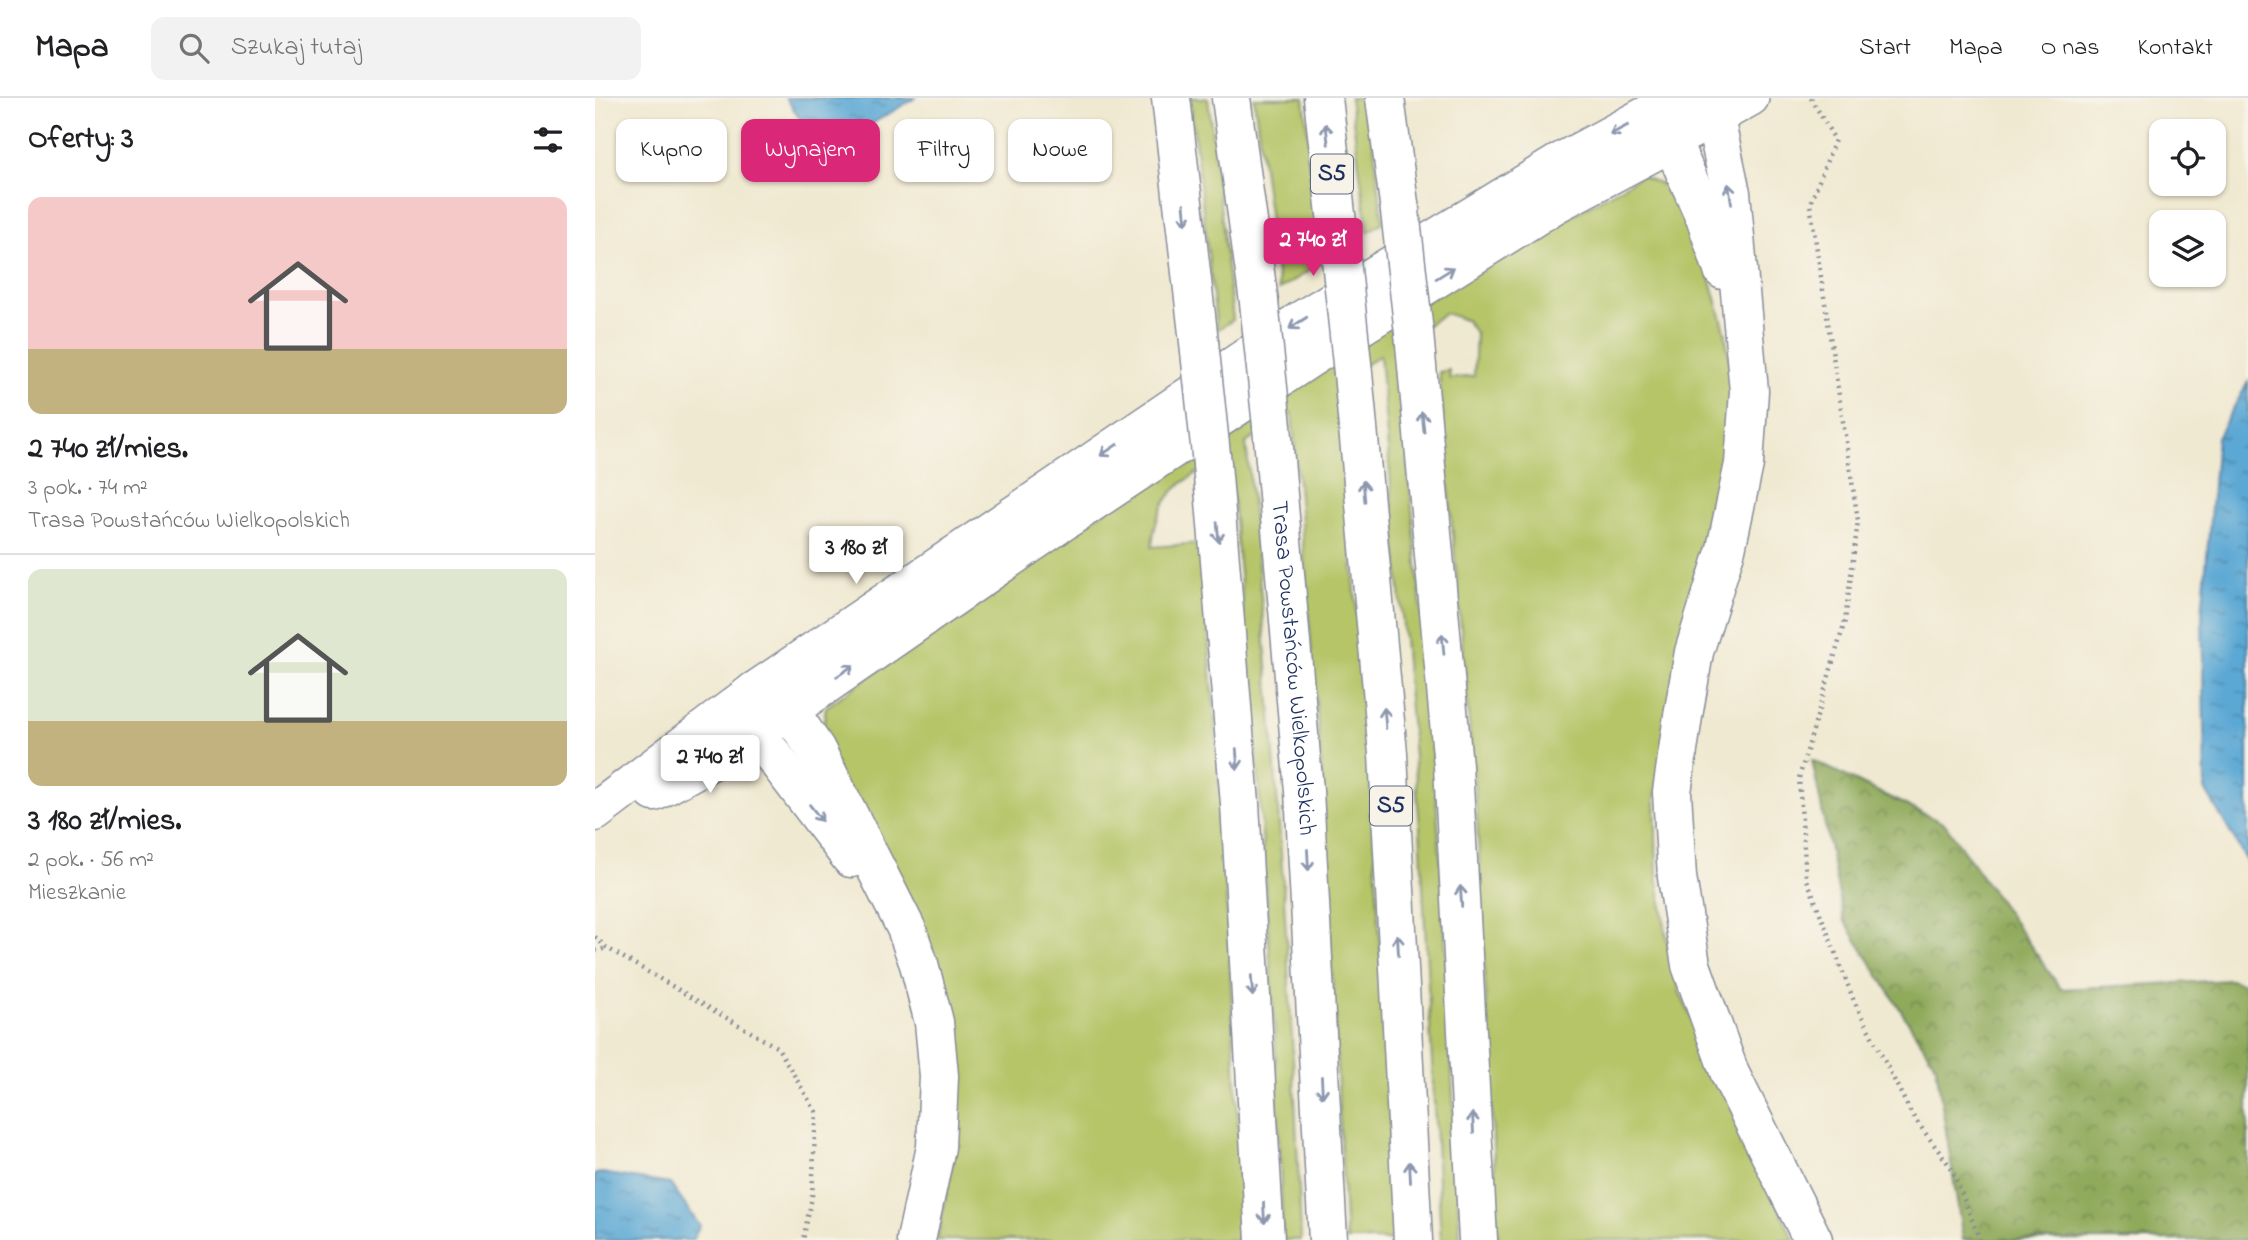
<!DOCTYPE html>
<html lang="pl">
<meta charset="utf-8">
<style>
body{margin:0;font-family:"Indie Flower",sans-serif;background:#f2f2f2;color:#202124;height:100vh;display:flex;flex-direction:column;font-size:26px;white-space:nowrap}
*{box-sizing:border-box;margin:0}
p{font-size:23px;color:#757577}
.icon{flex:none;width:38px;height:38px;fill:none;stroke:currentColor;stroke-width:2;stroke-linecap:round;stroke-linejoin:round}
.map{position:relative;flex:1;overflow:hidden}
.details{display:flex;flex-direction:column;background:#fff;width:595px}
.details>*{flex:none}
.guide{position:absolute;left:21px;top:21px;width:665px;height:63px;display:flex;gap:14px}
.fabs{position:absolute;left:1554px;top:21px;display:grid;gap:14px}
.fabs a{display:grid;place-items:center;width:77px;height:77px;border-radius:14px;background:#fff;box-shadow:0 2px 5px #0004;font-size:35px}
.price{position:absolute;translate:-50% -60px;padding:0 16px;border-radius:7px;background:#fff;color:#222;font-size:23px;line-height:46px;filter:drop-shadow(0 2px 4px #0008)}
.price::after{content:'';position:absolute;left:50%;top:42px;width:21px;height:16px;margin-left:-10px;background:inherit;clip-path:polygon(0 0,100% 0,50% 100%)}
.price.active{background:#db2777;color:#fff}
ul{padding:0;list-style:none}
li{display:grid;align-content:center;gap:14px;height:371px;padding:0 28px}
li+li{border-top:2px solid #e0e0e0}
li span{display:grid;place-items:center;height:217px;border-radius:14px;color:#555}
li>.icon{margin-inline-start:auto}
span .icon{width:126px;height:126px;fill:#fffc;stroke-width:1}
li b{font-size:30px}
h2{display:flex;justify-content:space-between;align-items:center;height:84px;padding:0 28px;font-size:30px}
.pill{padding:0 24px;border-radius:14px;background:#fff;box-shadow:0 2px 5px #0004;font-size:24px;line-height:63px}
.pill.active{background:#db2777;color:#fff}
header{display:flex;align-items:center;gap:42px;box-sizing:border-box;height:98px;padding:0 35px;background:#fff;border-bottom:2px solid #e0e0e0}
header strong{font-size:33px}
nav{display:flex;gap:38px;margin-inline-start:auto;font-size:24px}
.search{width:490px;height:63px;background:#f2f2f2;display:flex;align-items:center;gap:18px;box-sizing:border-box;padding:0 24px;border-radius:14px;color:#757577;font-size:26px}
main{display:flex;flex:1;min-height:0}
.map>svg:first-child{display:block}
.grass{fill:#b5c567;stroke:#687a62;stroke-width:2}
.forest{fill:url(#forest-crowns);stroke:#566c5d;stroke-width:2}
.water{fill:url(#water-ripples);stroke:#3b6c99;stroke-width:2}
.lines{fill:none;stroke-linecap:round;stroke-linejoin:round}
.tertiary-casing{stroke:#868c98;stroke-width:38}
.secondary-casing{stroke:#868c98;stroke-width:41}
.motorway-casing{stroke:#868c98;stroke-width:41}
.path{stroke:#868c98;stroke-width:4.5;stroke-dasharray:2 5;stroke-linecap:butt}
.tertiary{stroke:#fff;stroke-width:35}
.secondary{stroke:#fff;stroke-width:38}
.motorway{stroke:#fff;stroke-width:38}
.motorway-bridge-casing{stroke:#868c98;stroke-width:41;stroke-linecap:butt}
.motorway-bridge{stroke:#fff;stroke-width:38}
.oneway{stroke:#8d97ae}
.labels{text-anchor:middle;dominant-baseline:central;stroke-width:7;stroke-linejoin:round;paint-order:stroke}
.shield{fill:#f7f3e8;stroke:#5d6a87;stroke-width:2}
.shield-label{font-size:23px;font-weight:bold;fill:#1b2f5e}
.street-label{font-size:24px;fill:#1b2f5e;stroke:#f7f3e8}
</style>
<header>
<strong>Mapa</strong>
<div class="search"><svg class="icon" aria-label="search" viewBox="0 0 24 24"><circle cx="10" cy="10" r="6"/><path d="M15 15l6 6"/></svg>Szukaj tutaj</div>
<nav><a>Start</a><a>Mapa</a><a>O nas</a><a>Kontakt</a></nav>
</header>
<main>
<section class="details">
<h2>Oferty: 3<svg class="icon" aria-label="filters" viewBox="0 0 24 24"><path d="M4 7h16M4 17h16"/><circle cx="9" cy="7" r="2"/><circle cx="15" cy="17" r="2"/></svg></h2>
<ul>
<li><span style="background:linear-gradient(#f6c9c9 70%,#c2b280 0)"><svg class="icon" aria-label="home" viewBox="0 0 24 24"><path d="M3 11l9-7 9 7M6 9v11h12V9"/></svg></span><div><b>2 740 zł/mies.</b><p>3 pok. · 74 m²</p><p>Trasa Powstańców Wielkopolskich</p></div></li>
<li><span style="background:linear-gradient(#dfe7d0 70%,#c2b280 0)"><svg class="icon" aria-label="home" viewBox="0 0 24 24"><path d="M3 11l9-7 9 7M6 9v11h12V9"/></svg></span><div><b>3 180 zł/mies.</b><p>2 pok. · 56 m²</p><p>Mieszkanie</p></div></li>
</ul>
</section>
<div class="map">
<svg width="1653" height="1142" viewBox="0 0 1653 1142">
<defs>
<pattern id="forest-crowns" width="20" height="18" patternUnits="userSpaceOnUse" patternTransform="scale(1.75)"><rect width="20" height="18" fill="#90aa5c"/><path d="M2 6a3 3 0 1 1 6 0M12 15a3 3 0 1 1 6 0" fill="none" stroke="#758b4f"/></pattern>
<pattern id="water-ripples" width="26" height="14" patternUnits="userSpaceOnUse" patternTransform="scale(1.75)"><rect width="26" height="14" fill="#5ba8d4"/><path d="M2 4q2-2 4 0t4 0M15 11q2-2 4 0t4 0" fill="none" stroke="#4a89af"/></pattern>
</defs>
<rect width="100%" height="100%" fill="#f7f3e8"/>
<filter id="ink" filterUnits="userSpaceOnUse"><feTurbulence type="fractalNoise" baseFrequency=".0143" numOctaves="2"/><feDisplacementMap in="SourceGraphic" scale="14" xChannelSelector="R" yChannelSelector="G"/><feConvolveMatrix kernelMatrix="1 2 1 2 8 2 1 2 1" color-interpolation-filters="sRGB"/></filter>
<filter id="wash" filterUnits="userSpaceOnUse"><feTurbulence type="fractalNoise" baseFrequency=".00686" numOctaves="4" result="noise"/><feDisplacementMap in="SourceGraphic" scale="28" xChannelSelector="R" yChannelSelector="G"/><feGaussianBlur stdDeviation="1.57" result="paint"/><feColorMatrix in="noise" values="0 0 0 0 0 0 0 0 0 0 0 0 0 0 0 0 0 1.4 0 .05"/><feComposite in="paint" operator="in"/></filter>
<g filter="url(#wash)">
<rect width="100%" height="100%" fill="#f0e9d1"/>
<g class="grass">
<path d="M595 0H613L638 222 622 232Z"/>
<path d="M659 0H709L727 164 684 192Z"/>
<path d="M755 0H773L788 124 773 134Z"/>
<path d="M1046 78 1079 91 1115 179 1130 233 1137 280 1134 349 1060 700 1062 777 1072 841 1085 895 1199 1142H903L882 719 844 274 854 272 855 281 879 278 881 236 871 222 850 215 802 247 833 586 848 796 865 1142H846L825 730 785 257 741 287 774 646 801 1142H751L726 664 697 315 651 345C679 610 696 876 706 1142H688L680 940 663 674 634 355C590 384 562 390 557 449L606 445 626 701 649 1142H342L355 1079 361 1021 228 629 231 609 717 267Z"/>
</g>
<path class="forest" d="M1217 662 1350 726 1466 891 1636 882 1653 887V1142H1368L1341 968 1249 822Z"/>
<g class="water">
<path d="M191 0H320L238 49 225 50Z"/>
<path d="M1653 284V765L1610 691 1607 515 1622 339Z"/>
<path d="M7 1075 75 1086 105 1128 97 1142H0V1076Z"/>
</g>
</g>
<g filter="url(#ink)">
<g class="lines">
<g class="tertiary-casing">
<path id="tertiary" d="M1095 34 1156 0"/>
</g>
<g class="secondary-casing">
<g id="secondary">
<path d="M59 694 139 650 464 426 715 260 960 106 1077 44"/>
<path d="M0 714 160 593 705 223 966 64 1084 0"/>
</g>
</g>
<g class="motorway-casing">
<g id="motorway">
<path d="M576 0 604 244"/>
<path d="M636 0 664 204"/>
<path d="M728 0 745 152"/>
<path d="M790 0 805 113"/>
<path d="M1091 0 1077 44 1111 122 1128 172"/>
<path d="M1098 0 1120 20 1136 95 1154 293 1149 366 1131 451 1099 554 1088 618 1077 694 1082 779 1096 867 1135 976 1218 1142"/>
<path d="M819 235 858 668 883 1142"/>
<path d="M758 275 793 656 818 1142"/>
<path id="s1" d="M677 328 709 693 733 1142"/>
<path d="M617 366 645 706 670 1142"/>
<path d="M160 593 194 612 221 652 311 830 324 866 339 924 344 978 341 1049 321 1142"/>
<path d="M160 593 161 635 256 760"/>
</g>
</g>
<g class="path">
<path d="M1216 0 1240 42 1215 106 1263 423 1250 523 1204 680 1211 779 1259 903 1317 1017 1357 1071 1385 1142"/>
<path d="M0 839 12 850 183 950 221 1014 217 1099 208 1142"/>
<path d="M0 853 12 850"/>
</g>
<use href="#tertiary" class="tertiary"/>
<use href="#secondary" class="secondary"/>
<use href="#motorway" class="motorway"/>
<g class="motorway-bridge-casing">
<g id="motorway-bridge">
<path d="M805 113 819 235"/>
<path d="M745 152 758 275"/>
<path d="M664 204 677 328"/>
<path d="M604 244 617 366"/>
</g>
</g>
<use href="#motorway-bridge" class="motorway-bridge"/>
</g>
<defs><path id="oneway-shaft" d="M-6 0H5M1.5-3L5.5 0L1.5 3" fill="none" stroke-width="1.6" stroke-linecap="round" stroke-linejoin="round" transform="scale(1.75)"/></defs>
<g class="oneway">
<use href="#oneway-shaft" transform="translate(1024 32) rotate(152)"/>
<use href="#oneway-shaft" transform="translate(732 36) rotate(-97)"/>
<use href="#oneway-shaft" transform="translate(1135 96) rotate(-99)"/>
<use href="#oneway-shaft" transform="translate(590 116) rotate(84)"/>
<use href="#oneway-shaft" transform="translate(850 175) rotate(-32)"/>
<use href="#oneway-shaft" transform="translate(703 225) rotate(147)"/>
<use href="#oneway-shaft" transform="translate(828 324) rotate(-96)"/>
<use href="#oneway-shaft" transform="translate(514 352) rotate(146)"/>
<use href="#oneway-shaft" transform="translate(769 393) rotate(-95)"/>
<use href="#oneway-shaft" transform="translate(623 434) rotate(85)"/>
<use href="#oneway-shaft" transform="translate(848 546) rotate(-95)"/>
<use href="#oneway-shaft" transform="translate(250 573) rotate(-34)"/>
<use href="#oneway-shaft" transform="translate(790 620) rotate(-95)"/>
<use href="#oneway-shaft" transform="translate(642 661) rotate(86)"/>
<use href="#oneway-shaft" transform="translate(221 715) rotate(52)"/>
<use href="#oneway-shaft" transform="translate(713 762) rotate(87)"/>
<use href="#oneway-shaft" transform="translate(866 798) rotate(-94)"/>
<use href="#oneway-shaft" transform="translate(803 847) rotate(-93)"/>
<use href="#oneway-shaft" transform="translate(657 888) rotate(86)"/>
<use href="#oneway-shaft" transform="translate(727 989) rotate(87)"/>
<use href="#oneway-shaft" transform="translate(878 1025) rotate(-93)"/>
<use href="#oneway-shaft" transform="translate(815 1074) rotate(-93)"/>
<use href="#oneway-shaft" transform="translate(669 1115) rotate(87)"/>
</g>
</g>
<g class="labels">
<g class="shield">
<rect x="716" y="56.5" width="42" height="39" rx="5"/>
<rect x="775" y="688.5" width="42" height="39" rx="5"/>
</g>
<g class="shield-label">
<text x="737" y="76">S5</text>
<text x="796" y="708">S5</text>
</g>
<g class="street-label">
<text stroke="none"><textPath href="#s1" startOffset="243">Trasa Powstańców Wielkopolskich</textPath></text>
</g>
</g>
</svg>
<div class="fabs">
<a><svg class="icon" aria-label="locate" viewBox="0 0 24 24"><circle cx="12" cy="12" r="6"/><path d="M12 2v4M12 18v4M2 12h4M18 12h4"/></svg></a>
<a><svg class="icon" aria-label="layers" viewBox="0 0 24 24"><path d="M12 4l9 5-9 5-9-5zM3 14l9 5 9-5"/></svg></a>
</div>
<b class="price active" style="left:718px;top:180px">2 740 zł</b>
<b class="price" style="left:261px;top:488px">3 180 zł</b>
<b class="price" style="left:115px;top:697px">2 740 zł</b>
<div class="guide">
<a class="pill">Kupno</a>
<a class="pill active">Wynajem</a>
<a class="pill">Filtry</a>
<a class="pill">Nowe</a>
</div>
</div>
</main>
